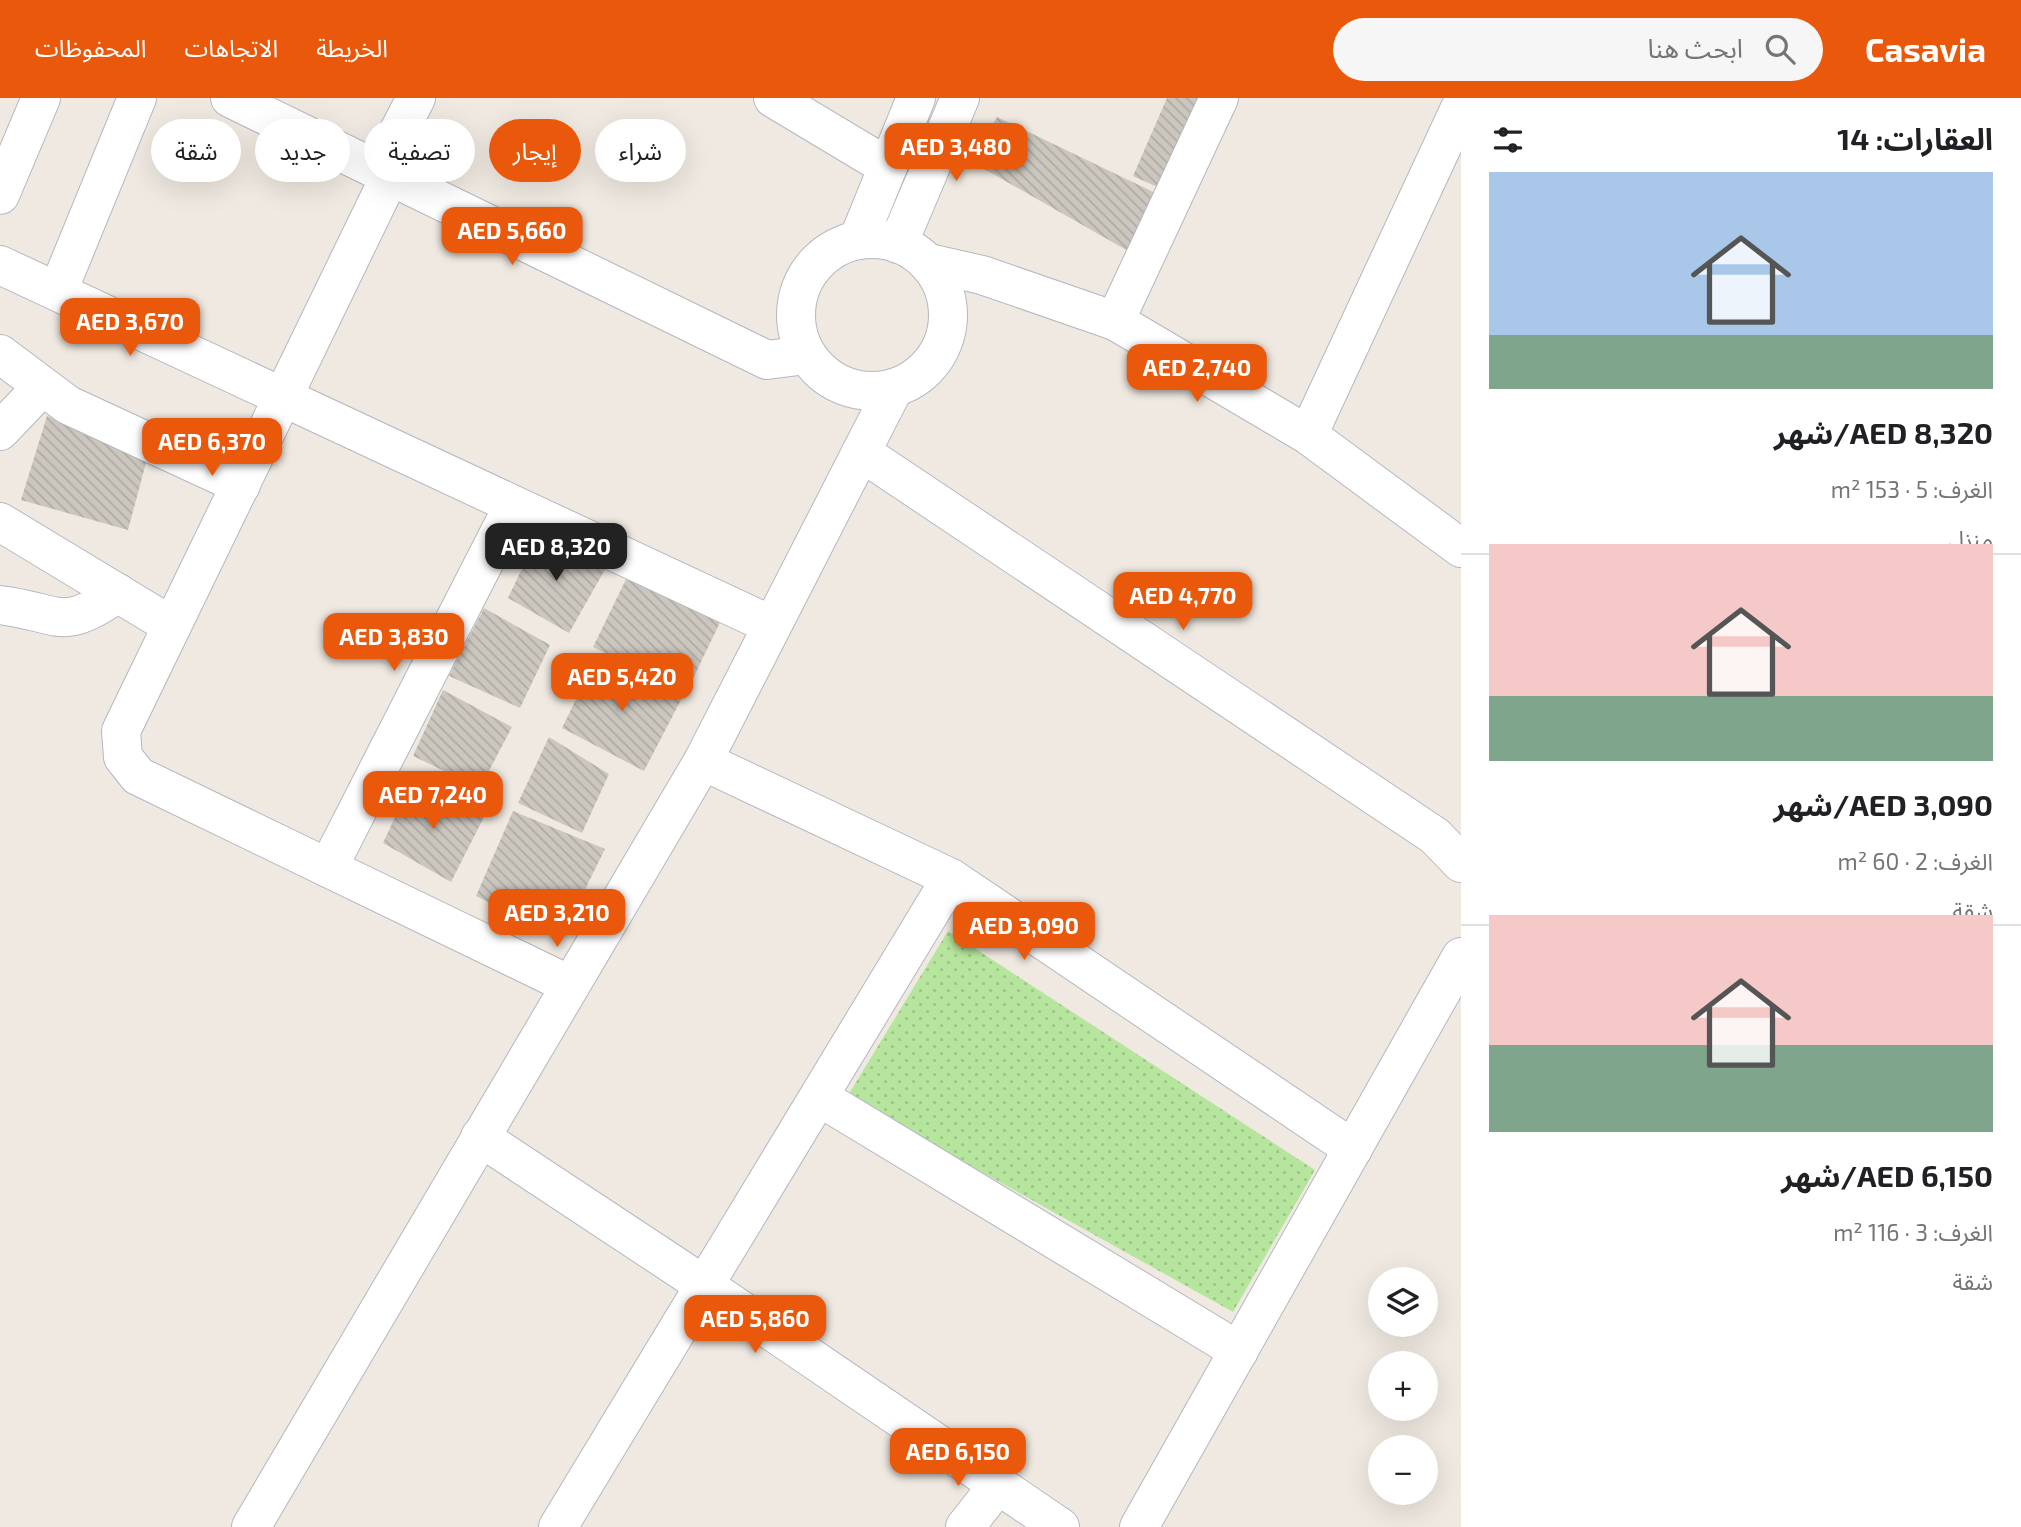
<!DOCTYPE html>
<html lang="ar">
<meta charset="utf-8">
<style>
body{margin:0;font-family:"Exo 2","Noto Sans Arabic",sans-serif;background:#f6f6f6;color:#202124;direction:rtl;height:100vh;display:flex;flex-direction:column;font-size:26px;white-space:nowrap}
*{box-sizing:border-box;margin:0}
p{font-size:23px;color:#757577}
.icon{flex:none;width:38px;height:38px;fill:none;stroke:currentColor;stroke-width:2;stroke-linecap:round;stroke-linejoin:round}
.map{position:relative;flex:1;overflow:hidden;direction:ltr}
.panel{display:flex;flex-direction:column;background:#fff;width:560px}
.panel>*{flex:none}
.guide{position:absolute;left:21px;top:21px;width:665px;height:63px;direction:rtl;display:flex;gap:14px}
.buttons{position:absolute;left:1368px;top:1169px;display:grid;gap:14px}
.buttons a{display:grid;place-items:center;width:70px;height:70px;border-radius:50%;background:#fff;box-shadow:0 7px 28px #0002;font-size:35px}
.price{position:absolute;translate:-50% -60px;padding:0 16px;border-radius:14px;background:#ea580c;color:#fff;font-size:23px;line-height:46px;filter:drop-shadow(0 2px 4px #0008)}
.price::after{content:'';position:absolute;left:50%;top:42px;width:21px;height:16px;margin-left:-10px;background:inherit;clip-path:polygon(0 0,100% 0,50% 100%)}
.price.active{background:#222;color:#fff}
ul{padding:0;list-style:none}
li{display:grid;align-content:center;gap:14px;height:371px;padding:0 28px}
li+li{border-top:2px solid #e0e0e0}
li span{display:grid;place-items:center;height:217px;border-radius:0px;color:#555}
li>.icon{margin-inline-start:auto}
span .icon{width:126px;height:126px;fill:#fffc;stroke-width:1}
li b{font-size:30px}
h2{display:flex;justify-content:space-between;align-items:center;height:84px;padding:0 28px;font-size:30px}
.tag{padding:0 24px;border-radius:32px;background:#fff;box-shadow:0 7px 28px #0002;font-size:24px;line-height:63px}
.tag.active{background:#ea580c;color:#fff}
header{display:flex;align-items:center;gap:42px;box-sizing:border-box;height:98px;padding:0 35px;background:#ea580c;color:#fff}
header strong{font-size:33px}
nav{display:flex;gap:38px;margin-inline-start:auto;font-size:24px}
.search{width:490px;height:63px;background:#f6f6f6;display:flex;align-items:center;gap:18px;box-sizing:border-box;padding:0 24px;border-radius:38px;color:#757577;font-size:26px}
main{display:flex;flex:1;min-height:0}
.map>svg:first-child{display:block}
.park{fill:url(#park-dots)}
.building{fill:url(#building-back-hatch)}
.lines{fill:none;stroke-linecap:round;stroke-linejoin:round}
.minor-casing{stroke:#b4b7c1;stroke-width:40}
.minor{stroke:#fff;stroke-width:38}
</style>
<header>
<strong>Casavia</strong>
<div class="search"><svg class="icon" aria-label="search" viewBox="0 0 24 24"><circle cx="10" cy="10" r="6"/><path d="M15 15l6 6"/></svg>ابحث هنا</div>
<nav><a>الخريطة</a><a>الاتجاهات</a><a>المحفوظات</a></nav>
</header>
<main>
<section class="panel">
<h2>العقارات: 14<svg class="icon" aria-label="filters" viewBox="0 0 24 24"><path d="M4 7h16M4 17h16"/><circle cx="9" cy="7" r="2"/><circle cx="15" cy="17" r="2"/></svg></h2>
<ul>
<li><span style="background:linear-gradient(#a9c7e8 75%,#7fa58c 0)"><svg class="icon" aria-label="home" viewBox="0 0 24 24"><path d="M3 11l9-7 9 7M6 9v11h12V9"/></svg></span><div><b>AED 8,320/شهر</b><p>الغرف: 5 · 153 m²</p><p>منزل</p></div></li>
<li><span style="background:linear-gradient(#f6c9c9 70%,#7fa58c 0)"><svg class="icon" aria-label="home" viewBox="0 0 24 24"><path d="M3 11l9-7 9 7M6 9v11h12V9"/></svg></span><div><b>AED 3,090/شهر</b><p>الغرف: 2 · 60 m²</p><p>شقة</p></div></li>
<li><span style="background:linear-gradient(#f6c9c9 60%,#7fa58c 0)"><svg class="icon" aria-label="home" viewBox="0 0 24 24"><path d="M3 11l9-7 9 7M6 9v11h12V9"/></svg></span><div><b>AED 6,150/شهر</b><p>الغرف: 3 · 116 m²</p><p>شقة</p></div></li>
</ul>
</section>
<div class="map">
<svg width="1461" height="1429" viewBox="0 0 1461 1429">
<defs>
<pattern id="park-dots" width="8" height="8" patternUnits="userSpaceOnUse" patternTransform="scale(1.75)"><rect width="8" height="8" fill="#b6e59e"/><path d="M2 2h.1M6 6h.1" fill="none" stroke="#9dc588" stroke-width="1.8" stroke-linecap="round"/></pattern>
<pattern id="building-back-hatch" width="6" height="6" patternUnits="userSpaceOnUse" patternTransform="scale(1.75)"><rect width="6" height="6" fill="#cbc7bf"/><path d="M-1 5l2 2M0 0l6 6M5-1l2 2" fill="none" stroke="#afaba4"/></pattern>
</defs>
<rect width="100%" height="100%" fill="#efe9e1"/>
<path class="park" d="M948 833 1315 1072 1233 1214 847 999Z"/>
<g class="building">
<path d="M1167 0H1207L1166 93 1133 78Z"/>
<path d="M997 19 1170 102 1142 161 972 64Z"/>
<path d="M47 318 150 350 128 432 21 402Z"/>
<path d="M538 437 607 468 569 535 508 500Z"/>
<path d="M633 467 726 512 686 595 593 549Z"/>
<path d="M484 510 550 547 520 610 449 578Z"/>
<path d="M598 556 682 600 644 673 562 630Z"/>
<path d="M443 592 512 629 480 690 413 658Z"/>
<path d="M549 639 609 676 582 735 518 705Z"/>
<path d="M411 685 485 717 451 784 383 745Z"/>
<path d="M513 713 605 751 561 840 476 798Z"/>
</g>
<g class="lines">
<g class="minor-casing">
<g id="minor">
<path d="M230 0 767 262 806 257"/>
<path d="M773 0 888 69"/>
<path d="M379 71 416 0"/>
<path d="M391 76 121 633 123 659 138 678 570 887"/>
<path d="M0 97 41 0"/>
<circle cx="872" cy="217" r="76"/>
<path d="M858 142 916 0"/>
<path d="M898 146 960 0"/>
<path d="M929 165 982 177 1115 223 1308 337 1461 450"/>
<path d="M0 167 771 527"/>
<path d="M58 193 137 0"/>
<path d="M1115 223 1219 0"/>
<path d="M0 256 68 307 241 387"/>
<path d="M0 333 42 289"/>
<path d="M1308 337 1461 8"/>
<path d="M861 354 1435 738 1461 765"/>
<path d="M0 424 172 528"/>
<path d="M0 507C60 514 60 536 118 495"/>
<path d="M703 663 951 780 1353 1051"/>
<path d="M328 770 513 408"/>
<path d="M819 999 1239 1253"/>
<path d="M480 1039 704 1187 1060 1429"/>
<path d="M251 1429 703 663 894 290"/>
<path d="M558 1429 951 780"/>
<path d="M965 1429 998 1387"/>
<path d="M1139 1429 1461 859"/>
</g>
</g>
<use href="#minor" class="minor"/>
</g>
</svg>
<div class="buttons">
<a><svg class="icon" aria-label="layers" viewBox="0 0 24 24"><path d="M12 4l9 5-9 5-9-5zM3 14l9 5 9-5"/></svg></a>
<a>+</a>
<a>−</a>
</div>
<b class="price" style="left:956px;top:85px">AED 3,480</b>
<b class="price" style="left:512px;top:169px">AED 5,660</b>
<b class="price" style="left:130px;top:260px">AED 3,670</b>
<b class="price" style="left:1197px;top:306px">AED 2,740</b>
<b class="price" style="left:212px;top:380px">AED 6,370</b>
<b class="price active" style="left:556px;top:485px">AED 8,320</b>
<b class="price" style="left:1183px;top:534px">AED 4,770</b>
<b class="price" style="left:394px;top:575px">AED 3,830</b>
<b class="price" style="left:622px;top:615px">AED 5,420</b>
<b class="price" style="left:433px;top:733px">AED 7,240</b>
<b class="price" style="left:557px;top:851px">AED 3,210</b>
<b class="price" style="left:1024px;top:864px">AED 3,090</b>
<b class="price" style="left:755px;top:1257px">AED 5,860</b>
<b class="price" style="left:958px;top:1390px">AED 6,150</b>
<div class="guide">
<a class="tag">شراء</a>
<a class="tag active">إيجار</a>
<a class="tag">تصفية</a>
<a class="tag">جديد</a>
<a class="tag">شقة</a>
</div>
</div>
</main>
